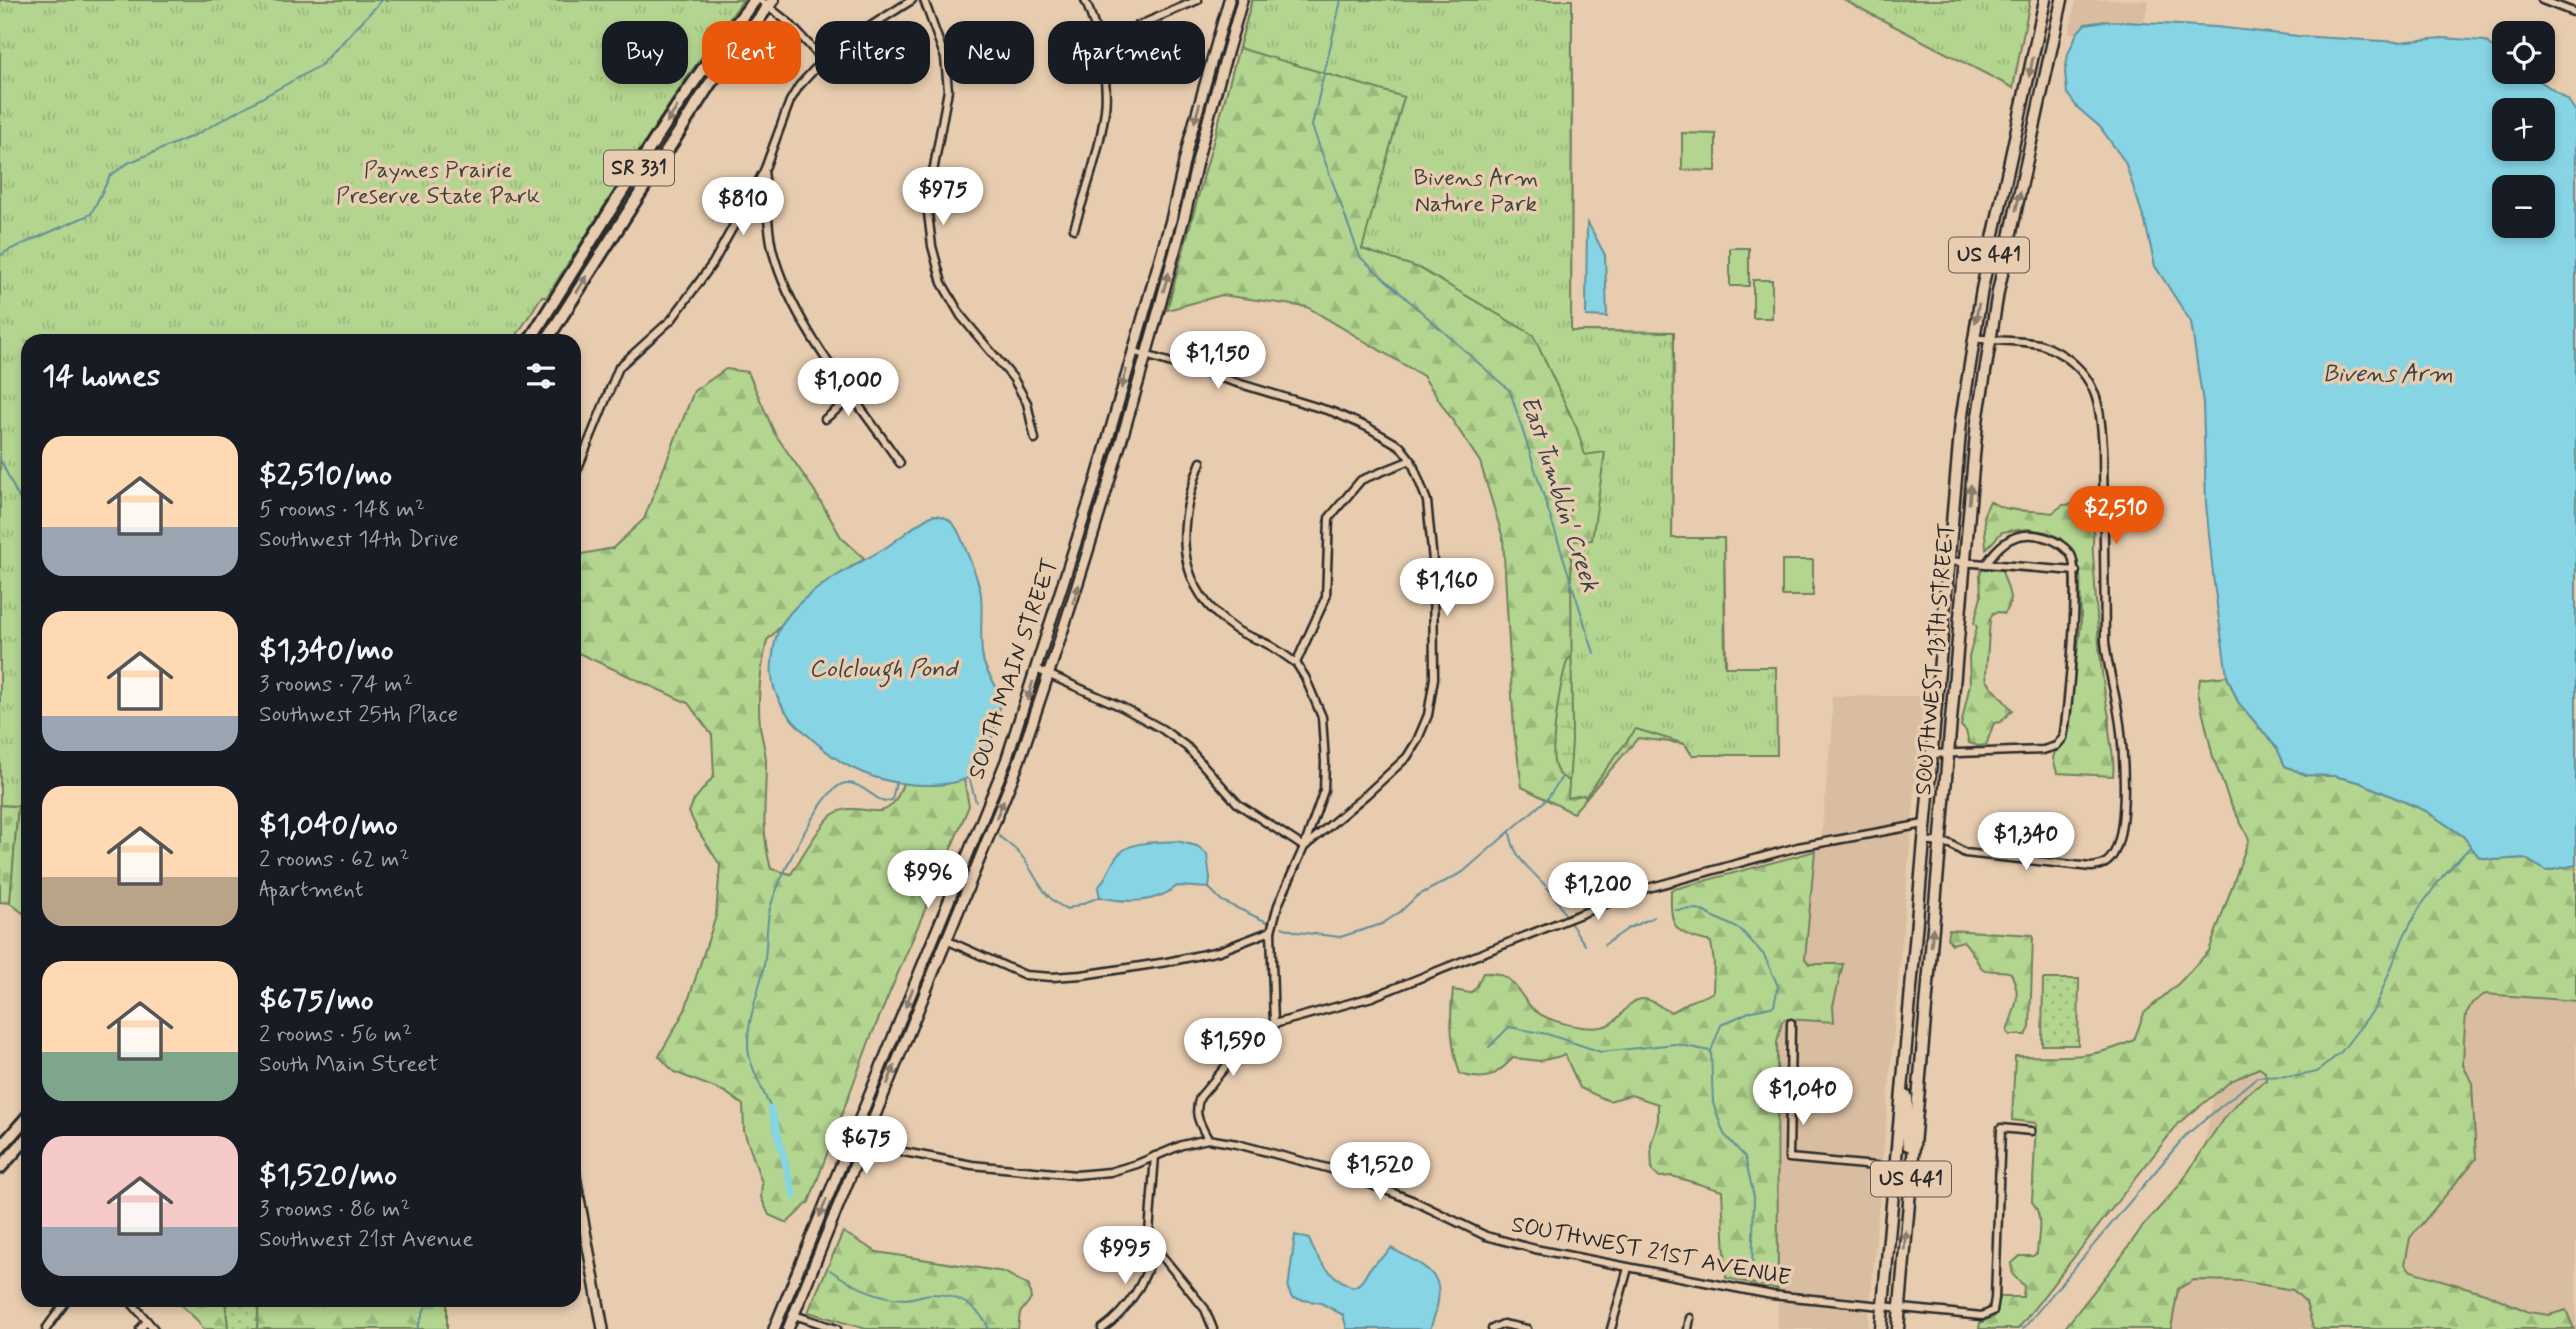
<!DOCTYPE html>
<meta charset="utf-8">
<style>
body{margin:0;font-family:Mynerve,sans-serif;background:#20242c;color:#f1f3f6;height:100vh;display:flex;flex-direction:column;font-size:26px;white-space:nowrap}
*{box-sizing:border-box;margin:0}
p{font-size:23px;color:#9ea1a6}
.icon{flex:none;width:38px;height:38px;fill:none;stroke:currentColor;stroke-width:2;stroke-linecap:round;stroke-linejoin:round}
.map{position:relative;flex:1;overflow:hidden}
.drawer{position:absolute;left:21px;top:334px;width:560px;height:973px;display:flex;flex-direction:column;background:#171b24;border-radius:21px;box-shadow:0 4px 10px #0003}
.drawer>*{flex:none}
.top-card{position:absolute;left:602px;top:21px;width:665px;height:63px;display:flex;gap:14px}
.fabs{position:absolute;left:2492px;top:21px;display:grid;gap:14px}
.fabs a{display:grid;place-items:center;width:63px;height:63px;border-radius:14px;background:#171b24;box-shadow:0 4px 10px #0003;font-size:35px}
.price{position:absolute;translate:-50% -60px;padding:0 16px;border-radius:24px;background:#fff;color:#222;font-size:23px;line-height:46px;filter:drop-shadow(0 2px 4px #0008)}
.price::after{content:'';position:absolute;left:50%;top:42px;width:21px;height:16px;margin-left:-10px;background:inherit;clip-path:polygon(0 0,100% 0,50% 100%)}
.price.current{background:#ea580c;color:#fff}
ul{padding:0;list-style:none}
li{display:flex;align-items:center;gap:21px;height:175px;padding:0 21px}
li span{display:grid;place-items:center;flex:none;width:196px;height:140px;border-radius:21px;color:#555}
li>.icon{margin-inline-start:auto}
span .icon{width:84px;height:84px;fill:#fffc;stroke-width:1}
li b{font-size:30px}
h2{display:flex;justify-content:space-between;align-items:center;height:84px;padding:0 21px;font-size:30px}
.chip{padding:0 24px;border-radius:21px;background:#171b24;box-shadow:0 4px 10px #0003;font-size:24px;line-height:63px}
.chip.current{background:#ea580c;color:#fff}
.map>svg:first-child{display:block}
.built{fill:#d9bda1}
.grass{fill:url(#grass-dots);stroke:#6f805d;stroke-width:2}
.forest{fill:url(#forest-firs);stroke:#6f805d;stroke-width:2}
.wetland{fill:url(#wetland-marsh);stroke:#6f805d;stroke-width:2}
.cemetery{fill:url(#cemetery-stones);stroke:#6f805d;stroke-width:2}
.park{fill:url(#park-tufts);stroke:#6f805d;stroke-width:2}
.pitch{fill:#b3d58f;stroke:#6f805d;stroke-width:2}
.water{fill:#86d4e4;stroke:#62909a;stroke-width:2;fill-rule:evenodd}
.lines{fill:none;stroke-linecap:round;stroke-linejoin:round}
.stream{stroke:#62909a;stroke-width:2}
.canal{stroke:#86d4e4;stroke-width:7}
.minor-casing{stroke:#2b2b2b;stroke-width:11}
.secondary-casing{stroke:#2b2b2b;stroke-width:14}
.primary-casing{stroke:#2b2b2b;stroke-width:15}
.trunk-casing{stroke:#2b2b2b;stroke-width:16}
.minor{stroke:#e7ccaf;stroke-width:6}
.secondary{stroke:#e7ccaf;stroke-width:9}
.primary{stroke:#e7ccaf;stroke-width:10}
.trunk{stroke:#e7ccaf;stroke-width:10}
.oneway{fill:#897c6d}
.labels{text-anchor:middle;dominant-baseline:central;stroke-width:7;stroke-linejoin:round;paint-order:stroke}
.shield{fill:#e7ccaf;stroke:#635b53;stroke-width:2}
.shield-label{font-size:21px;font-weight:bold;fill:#2b2b2b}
.park-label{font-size:23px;fill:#3f443a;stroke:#e7ccaf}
.street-label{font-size:23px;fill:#2b2b2b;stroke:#e7ccaf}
.water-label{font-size:24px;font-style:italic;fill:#394447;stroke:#e7ccaf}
</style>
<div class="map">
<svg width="2576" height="1329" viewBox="0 0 2576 1329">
<defs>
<pattern id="grass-dots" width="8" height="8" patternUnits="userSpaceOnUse" patternTransform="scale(1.75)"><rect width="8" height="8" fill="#b3d58f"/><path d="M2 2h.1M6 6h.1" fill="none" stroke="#9ab77c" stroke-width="1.8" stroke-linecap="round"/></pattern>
<pattern id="forest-firs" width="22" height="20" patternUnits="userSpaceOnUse" patternTransform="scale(1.75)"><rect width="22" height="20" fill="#b3d58f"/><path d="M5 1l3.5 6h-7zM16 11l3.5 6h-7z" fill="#9ab77c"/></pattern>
<pattern id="wetland-marsh" width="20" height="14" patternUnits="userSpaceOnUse" patternTransform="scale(1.75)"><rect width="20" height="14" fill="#b3d58f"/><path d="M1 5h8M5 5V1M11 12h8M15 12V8" fill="none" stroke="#9ab77c"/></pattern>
<pattern id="cemetery-stones" width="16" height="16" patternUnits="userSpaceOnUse" patternTransform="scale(1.75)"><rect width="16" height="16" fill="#b3d58f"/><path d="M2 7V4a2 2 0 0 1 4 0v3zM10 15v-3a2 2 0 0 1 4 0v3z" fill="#9ab77c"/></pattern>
<pattern id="park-tufts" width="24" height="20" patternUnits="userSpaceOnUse" patternTransform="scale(1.75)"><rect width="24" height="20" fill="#b3d58f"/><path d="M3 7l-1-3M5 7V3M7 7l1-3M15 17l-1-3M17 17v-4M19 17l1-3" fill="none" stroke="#9ab77c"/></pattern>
</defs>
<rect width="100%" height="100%" fill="#e7ccaf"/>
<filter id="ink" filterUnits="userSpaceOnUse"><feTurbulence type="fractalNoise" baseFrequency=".0143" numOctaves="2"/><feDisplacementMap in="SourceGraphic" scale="14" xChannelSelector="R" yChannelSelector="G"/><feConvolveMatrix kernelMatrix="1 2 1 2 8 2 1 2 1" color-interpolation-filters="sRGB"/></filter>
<g filter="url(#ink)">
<g class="built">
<path d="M2076 0H2149L2141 36 2069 33Z"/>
<path d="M1832 696H1923L1868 1329H1778L1777 1042 1782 1022 1785 1019 1833 1022V1006L1842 964H1809L1805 959 1815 851 1822 833 1830 743 1832 742Z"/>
<path d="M2277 748 2285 766 2463 836 2479 857 2494 860 2524 858 2547 871 2576 865V1329H2171Z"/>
</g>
<g class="grass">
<path d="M2043 979H2079L2078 1045H2042Z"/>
<path d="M225 1300H259L257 1329H228Z"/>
</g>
<g class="forest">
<path d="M1252 0H1572L1571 331 1674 332 1672 538H1724L1726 668 1692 755 1685 744 1638 738 1573 813 1522 787 1514 730 1503 538 1480 462 1423 376 1307 307 1222 295 1167 310Z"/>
<path d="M726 369 748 372 775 434 814 490 841 537 865 559C837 574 813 593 789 615 781 624 777 632 767 640 761 669 757 695 760 725 761 737 766 750 766 762 766 801 760 829 771 869L791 874C800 860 820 824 832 815 861 795 887 835 903 783 922 786 946 786 964 779L969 806 870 1039 809 1202 787 1223 769 1215 761 1197 762 1183 744 1131 743 1105 725 1092 674 1072 659 1056 685 1010 716 916 720 865 697 829 689 812 694 800 714 776 712 735 688 703 574 651V553L577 555 613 548 644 519 694 391Z"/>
<path d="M1990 501C2007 514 2032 509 2052 513L2063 505 2086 503 2095 511C2095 525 2092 540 2093 554 2097 610 2098 662 2109 717 2107 737 2116 755 2113 776L2057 773 2053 758 2055 752 2062 746 2067 736 2081 624 2080 571 2076 555 2060 538 2046 532 2028 529 2002 532 1986 549 1984 514Z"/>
<path d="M1982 568 2002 570C2005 585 2017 600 2004 614L1999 612 1993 613 1990 619 1986 674 1987 681 2012 710 2001 722 1994 723 1986 745 1978 746 1969 743 1966 731 1961 726 1970 684 1969 657 1977 627 1974 623 1981 597 1980 575Z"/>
<path d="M2227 676 2238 702 2277 748 2285 766 2306 775 2334 776 2359 782 2426 811 2463 836 2479 857 2494 860 2524 858 2547 871 2576 865V1001L2485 994 2472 1003 2466 1014 2464 1040 2463 1065 2472 1083 2476 1159 2410 1238 2405 1264 2411 1271 2485 1293 2529 1312 2549 1315 2566 1310 2574 1329H2317L2313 1328 2306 1302 2293 1290 2241 1281 2194 1280 2178 1289 2171 1329H2064L2121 1257 2143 1226 2179 1186 2223 1119 2244 1096 2266 1080 2265 1072 2259 1068 2231 1081 2178 1124 2018 1329H1979L1980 1323 1995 1316 2000 1297H2023L2024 1286 2013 1275 2011 1264 2020 1256H2033L2037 1253C2038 1237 2044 1214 2032 1202L2036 1123 2012 1120 2015 1056C2058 1056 2095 1060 2134 1040L2144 1013 2179 983 2209 951 2249 839 2229 800 2213 757 2198 693 2200 679Z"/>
<path d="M1815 851 1805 959 1809 964H1843L1833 1006 1834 1022 1785 1019 1782 1022 1777 1042 1778 1289 1726 1278 1722 1191 1672 1176 1660 1177 1652 1171 1651 1145 1658 1120V1104L1631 1095 1609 1101 1580 1088 1565 1055 1540 1061 1513 1058C1494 1077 1487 1082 1460 1074 1451 1047 1449 1019 1453 990L1470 993 1476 988 1483 973C1513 971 1515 990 1532 1008 1543 1019 1566 1025 1582 1027 1624 1033 1619 1003 1641 999 1652 998 1661 1008 1670 1012 1681 1009 1682 1005 1691 1001 1699 997 1703 999 1713 992L1714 963 1711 942C1674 933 1670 929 1671 890Z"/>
<path d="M1949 930 2033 935 2030 1028 2026 1035H2010L2007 1032C2014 1007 2023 999 2011 973 2003 969 1990 973 1983 969 1977 964 1973 950 1963 941L1952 944 1947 938Z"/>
<path d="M843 1232 877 1252 1004 1272 1029 1286 1031 1299 1020 1313 1018 1329H866L808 1312Z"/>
<path d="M178 1300H225L228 1329H203C198 1317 184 1312 178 1300Z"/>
<path d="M259 1300H447V1329H257Z"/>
</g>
<path class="wetland" d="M1583 654 1573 783C1566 779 1559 776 1556 769 1548 753 1561 677 1568 659Z"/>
<path class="cemetery" d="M0 805 18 806 10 903 0 902Z"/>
<g class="park">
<path d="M0 0H743L687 77 546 298 542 296 513 341H28V917L10 903 18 806 0 805Z"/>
<path d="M1252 0H1572L1571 331 1674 332 1672 538H1724L1725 667H1776L1777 755H1692L1685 744 1636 729 1585 797 1583 795 1568 798 1572 742 1571 541 1592 540 1605 452 1585 455 1577 429 1533 335 1419 268 1362 249 1404 97 1239 48Z"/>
<path d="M1844 0H2030L2013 88Z"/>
</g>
<g class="pitch">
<path d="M1682 133 1716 134V171L1682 170Z"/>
<rect x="1730" y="248" width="19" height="38"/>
<rect x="1753" y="280" width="19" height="38"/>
<rect x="1782" y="560" width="31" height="36"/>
</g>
<g class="water">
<path d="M2106 21 2216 27 2298 36 2399 42 2442 38 2485 41 2504 57V72H2527L2568 100 2576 112V865L2547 871 2524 858 2494 860 2479 857 2463 836 2426 811 2359 782 2334 776 2306 775 2285 766 2277 748 2238 702 2227 676 2214 584 2206 504 2203 403 2191 322 2155 266 2145 222 2125 162 2100 127 2077 107 2067 93 2065 72 2068 54 2077 33 2085 24ZM2504 110H2543V149H2504ZM2504 187H2543V226H2504Z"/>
<path d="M1587 221 1605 255 1607 317 1586 316Z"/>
<path d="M933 515C957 515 960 537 968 555 973 568 979 581 981 595 983 616 979 638 983 659 985 673 998 684 1000 698 1001 710 995 723 993 734 991 742 986 764 981 769 959 792 902 786 874 777 841 766 825 751 800 728 782 711 769 688 772 663 773 653 774 641 778 632 794 594 852 568 885 548 902 537 915 524 933 515Z"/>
<path d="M1177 841 1197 846 1207 854 1210 879 1209 888 1177 886C1155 904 1126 903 1100 897L1098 888C1106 878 1109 869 1115 859 1127 839 1157 843 1177 841Z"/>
<path d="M1295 1235 1309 1239C1317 1260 1331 1278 1353 1287 1365 1283 1365 1272 1373 1265 1379 1258 1386 1256 1391 1248 1435 1272 1450 1275 1430 1329H1347L1343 1315 1321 1303 1292 1298 1288 1289Z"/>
</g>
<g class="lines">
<g class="stream">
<path d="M1341 0 1312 126 1360 257 1510 391 1594 653"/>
<path d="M0 256 7 251 91 214 110 176 128 163 195 135 321 65 382 0"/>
<path d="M0 459 28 517"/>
<path d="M969 777 976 802"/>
<path d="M1510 833C1515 859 1526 865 1543 883 1552 892 1559 903 1565 914"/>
<path d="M999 836C1007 843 1018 850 1024 859 1038 879 1043 899 1067 909L1100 897"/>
<path d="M1209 888 1222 901 1267 922"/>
<path d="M1676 910 1698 909 1741 930 1764 955 1778 986 1774 1006 1749 1012 1721 1025 1711 1051 1713 1103 1724 1134 1745 1157 1754 1197 1752 1277"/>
<path d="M1571 924 1585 945"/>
<path d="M1282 927 1297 932 1340 937 1382 924 1400 912 1417 896 1463 872 1547 799 1562 777"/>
<path d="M1604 945 1629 928 1654 917"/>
<path d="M1489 1047 1509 1027 1547 1034 1601 1052 1675 1044 1710 1051"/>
<path d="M771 1109C764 1092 753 1073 749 1055 744 1025 759 994 764 966 767 948 766 930 769 913 773 889 820 792 842 784 857 779 871 796 884 802L892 800 896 782"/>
<path d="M830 1270C851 1285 878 1298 905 1299 914 1299 923 1294 932 1294 956 1294 980 1307 989 1329"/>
<path d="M417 1329 428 1300"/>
<path d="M2023 1329 2186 1135 2257 1077 2298 1076 2317 1072 2341 1052 2375 1008 2404 936 2420 907 2442 877 2471 846"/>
</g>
<path class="canal" d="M771 1109 794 1196"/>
<g class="minor-casing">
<g id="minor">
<path d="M760 0 788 22 823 60"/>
<path d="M924 0 945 58 948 90 927 205 932 246 942 283 961 316 1013 378 1027 403 1035 439"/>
<path d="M2542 0 2576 13"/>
<path d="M1100 42 1198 0"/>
<path d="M764 171C768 198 766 225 773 252 792 325 857 400 900 463"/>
<path d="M1074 229C1086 190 1100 150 1105 110 1109 80 1097 27 1085 0"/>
<path d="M825 419 854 396"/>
<path d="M1201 462C1176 525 1173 586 1235 629 1245 636 1258 639 1269 645 1278 650 1287 657 1296 663"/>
<path d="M574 478 619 367 672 319 713 263 764 171 790 101 799 86 823 60 842 44 912 0"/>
<path d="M1947 561 2076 571"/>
<path d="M1036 669 1122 707 1162 729 1187 747 1238 804 1304 847 1367 794 1407 757 1417 741 1428 715 1434 678 1433 561 1427 501 1411 460 1400 446 1367 427 1333 412 1132 351"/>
<path d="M1931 754 2043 750 2056 746 2063 738C2068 713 2081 570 2071 555 2063 543 2047 536 2033 535 2011 533 1997 547 1986 564"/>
<path d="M1923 841 1950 844 1965 853 2091 867C2099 866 2105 865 2110 859 2129 837 2124 761 2121 732 2118 701 2108 672 2105 641L2103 447C2100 409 2099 380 2064 356 2056 351 2047 346 2039 344 2018 340 1994 341 1973 338"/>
<path d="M946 940 1025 975 1052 977 1082 975 1167 962 1219 951 1271 931"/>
<path d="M1791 1023 1789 1158 1886 1167"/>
<path d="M1274 1024 1271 931 1278 905 1304 847 1324 790 1325 762 1322 717 1305 677 1296 663 1326 597 1329 518 1361 480 1411 460"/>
<path d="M866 1138 904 1152 972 1165 1076 1175 1110 1172 1137 1164 1182 1145 1208 1139 1237 1144 1331 1169 1414 1201 1486 1236 1535 1249 1772 1295 1982 1316 1993 1311 1995 1298 2001 1128 2031 1131"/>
<path d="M1208 1139C1200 1124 1193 1114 1200 1097L1244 1045 1274 1024 1372 997 1641 890 1798 847 1924 824"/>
<path d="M1155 1156 1149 1233 1152 1244 1205 1309 1213 1329"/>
<path d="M129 1300 154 1329"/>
<path d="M794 1315 837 1329"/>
<path d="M46 1329 67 1300"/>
<path d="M140 1329 147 1321"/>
<path d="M1102 1329C1130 1309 1145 1281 1155 1248"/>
<path d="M1492 1329 1503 1324 1527 1329"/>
<path d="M1611 1329 1628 1268"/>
<path d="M1688 1329 1690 1318"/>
</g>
</g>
<g class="secondary-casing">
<g id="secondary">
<path d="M574 1171 603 1329"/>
<path d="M774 1329 1006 761 1097 477 1171 220 1189 141 1229 0"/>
<path d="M788 1329 1017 767C1079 589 1133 407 1182 225 1190 198 1194 170 1202 143 1214 95 1229 48 1242 0"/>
</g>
</g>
<g class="primary-casing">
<g id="primary">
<path d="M1907 1097 1908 1145"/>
<path d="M1881 1329 1961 421 1982 289 2045 0"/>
<path d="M1898 1329 1977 422 1998 292 2062 0"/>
</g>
</g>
<g class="trunk-casing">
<g id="trunk">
<path d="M529 341C601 228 671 104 755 0"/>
<path d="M546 341 709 85 773 0"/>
<path d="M0 1148 28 1116"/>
<path d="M0 1168 28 1137"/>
</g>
</g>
<use href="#minor" class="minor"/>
<use href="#secondary" class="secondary"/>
<use href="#primary" class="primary"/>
<use href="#trunk" class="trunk"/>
</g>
<defs><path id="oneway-solid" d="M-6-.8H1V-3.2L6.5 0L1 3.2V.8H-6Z" transform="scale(1.75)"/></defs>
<g class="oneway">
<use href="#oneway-solid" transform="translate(2031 67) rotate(102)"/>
<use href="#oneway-solid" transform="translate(1197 113) rotate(106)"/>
<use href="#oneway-solid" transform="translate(672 115) rotate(122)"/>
<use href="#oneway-solid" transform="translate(2018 201) rotate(-77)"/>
<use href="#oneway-solid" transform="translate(1166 282) rotate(-74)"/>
<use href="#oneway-solid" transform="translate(582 284) rotate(-58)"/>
<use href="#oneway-solid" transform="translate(1977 313) rotate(101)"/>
<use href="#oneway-solid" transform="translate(1124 379) rotate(105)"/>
<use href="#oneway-solid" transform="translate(1970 494) rotate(-85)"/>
<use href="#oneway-solid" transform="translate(1076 594) rotate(-72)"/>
<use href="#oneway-solid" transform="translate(1030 691) rotate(107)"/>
<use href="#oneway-solid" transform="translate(1000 809) rotate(-68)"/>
<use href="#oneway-solid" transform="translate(1932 937) rotate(-85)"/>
<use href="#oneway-solid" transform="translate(909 998) rotate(112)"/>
<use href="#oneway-solid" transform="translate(891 1075) rotate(-68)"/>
<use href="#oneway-solid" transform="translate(823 1208) rotate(112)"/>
<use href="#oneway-solid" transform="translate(1905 1240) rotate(-85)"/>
</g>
</g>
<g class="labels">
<g class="shield">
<rect x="604" y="150.5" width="70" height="35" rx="5"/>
<rect x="1949" y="237.5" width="80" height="35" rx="5"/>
<rect x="1871" y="1161.5" width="80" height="35" rx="5"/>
</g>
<g class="shield-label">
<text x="639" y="168">SR 331</text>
<text x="1989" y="255">US 441</text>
<text x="1911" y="1179">US 441</text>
</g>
<g class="park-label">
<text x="438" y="171">Paynes Prairie<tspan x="438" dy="26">Preserve State Park</tspan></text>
<text x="1476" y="179">Bivens Arm<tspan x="1476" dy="26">Nature Park</tspan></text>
</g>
<g class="street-label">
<text transform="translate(1936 659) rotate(-85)">SOUTHWEST 13TH STREET</text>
<text transform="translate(1014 669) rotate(-71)">SOUTH MAIN STREET</text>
<text transform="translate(1651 1252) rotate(11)">SOUTHWEST 21ST AVENUE</text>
</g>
<g class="water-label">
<text x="2388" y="374">Bivens Arm</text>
<text transform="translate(1559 494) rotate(72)">East Tumblin' Creek</text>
<text x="883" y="669">Colclough Pond</text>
</g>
</g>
</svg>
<div class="fabs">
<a><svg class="icon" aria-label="locate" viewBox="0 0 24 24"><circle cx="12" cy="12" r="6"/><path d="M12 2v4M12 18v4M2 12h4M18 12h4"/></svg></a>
<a>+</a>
<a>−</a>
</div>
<b class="price" style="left:943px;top:227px">$975</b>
<b class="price" style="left:743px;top:237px">$810</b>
<b class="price" style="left:1218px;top:391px">$1,150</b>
<b class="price" style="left:848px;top:418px">$1,000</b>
<b class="price current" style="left:2116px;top:546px">$2,510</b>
<b class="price" style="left:1447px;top:618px">$1,160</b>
<b class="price" style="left:2026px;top:872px">$1,340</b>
<b class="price" style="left:928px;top:910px">$996</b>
<b class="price" style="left:1598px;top:922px">$1,200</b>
<b class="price" style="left:1233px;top:1078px">$1,590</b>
<b class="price" style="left:1803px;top:1127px">$1,040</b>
<b class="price" style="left:866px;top:1176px">$675</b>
<b class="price" style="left:1380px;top:1202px">$1,520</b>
<b class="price" style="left:1125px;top:1286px">$995</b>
<div class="top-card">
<a class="chip">Buy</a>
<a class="chip current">Rent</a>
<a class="chip">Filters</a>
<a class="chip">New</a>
<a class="chip">Apartment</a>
</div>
<section class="drawer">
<h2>14 homes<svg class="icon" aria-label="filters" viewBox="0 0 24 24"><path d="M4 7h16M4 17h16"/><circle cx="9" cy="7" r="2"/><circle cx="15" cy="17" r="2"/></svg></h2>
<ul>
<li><span style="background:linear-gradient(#ffd9b3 65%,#9aa5b1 0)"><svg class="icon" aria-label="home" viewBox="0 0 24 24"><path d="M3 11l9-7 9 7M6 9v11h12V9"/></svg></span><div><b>$2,510/mo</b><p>5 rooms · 148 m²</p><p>Southwest 14th Drive</p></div></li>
<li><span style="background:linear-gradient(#ffd9b3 75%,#9aa5b1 0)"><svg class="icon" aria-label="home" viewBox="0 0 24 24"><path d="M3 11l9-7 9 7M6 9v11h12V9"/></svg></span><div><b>$1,340/mo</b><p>3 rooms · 74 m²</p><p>Southwest 25th Place</p></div></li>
<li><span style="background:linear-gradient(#ffd9b3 65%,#b9a48a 0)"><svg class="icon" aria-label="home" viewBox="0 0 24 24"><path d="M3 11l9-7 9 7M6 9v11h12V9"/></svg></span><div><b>$1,040/mo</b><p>2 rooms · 62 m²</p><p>Apartment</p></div></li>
<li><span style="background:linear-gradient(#ffd9b3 65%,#7fa58c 0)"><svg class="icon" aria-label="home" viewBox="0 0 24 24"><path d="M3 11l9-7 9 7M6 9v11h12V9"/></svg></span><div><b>$675/mo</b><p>2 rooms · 56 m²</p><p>South Main Street</p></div></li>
<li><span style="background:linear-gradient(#f6c9c9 65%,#9aa5b1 0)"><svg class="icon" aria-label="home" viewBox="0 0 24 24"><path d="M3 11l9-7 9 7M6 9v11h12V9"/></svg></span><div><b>$1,520/mo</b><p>3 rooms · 86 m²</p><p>Southwest 21st Avenue</p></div></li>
</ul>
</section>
</div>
